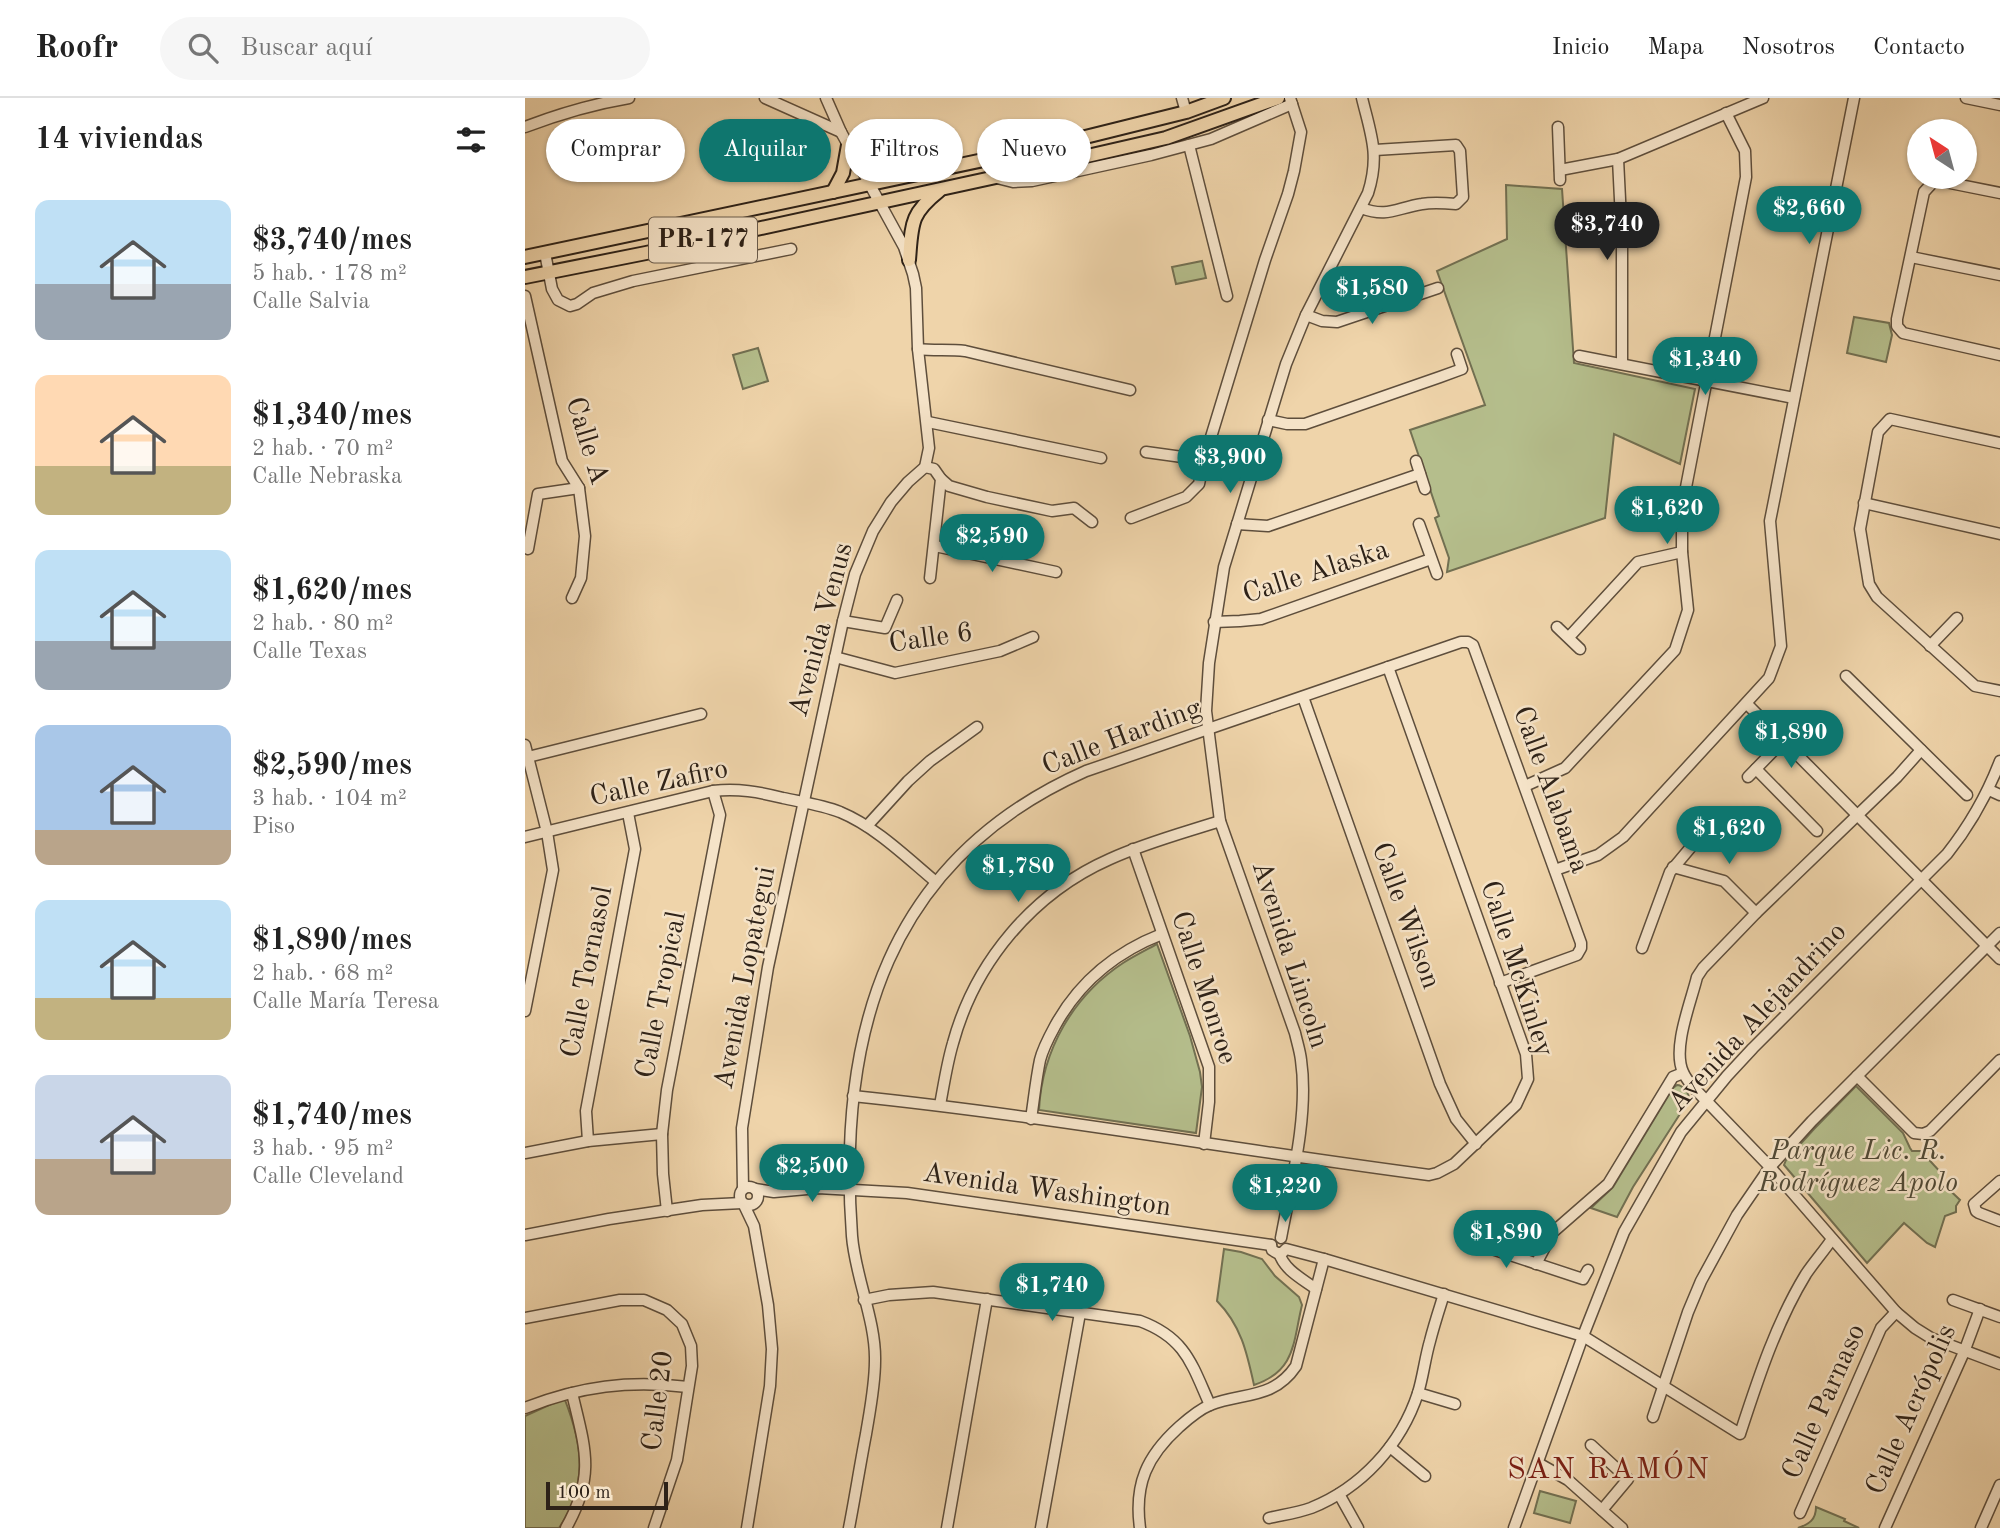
<!DOCTYPE html>
<html lang="es">
<meta charset="utf-8">
<style>
body{margin:0;font-family:"Old Standard TT",serif;background:#f6f6f6;color:#222;height:100vh;display:flex;flex-direction:column;font-size:26px;white-space:nowrap}
*{box-sizing:border-box;margin:0}
p{font-size:23px;color:#767676}
.icon{flex:none;width:38px;height:38px;fill:none;stroke:currentColor;stroke-width:2;stroke-linecap:round;stroke-linejoin:round}
.map{position:relative;flex:1;overflow:hidden}
.panel{display:flex;flex-direction:column;background:#fff;width:525px}
.panel>*{flex:none}
.banner{position:absolute;left:21px;top:21px;width:665px;height:63px;display:flex;gap:14px}
.needle{width:46px;rotate:324deg}
.fabs{position:absolute;left:1382px;top:21px;display:grid;gap:14px}
.fabs a{display:grid;place-items:center;width:70px;height:70px;border-radius:50%;background:#fff;box-shadow:0 2px 5px #0004;font-size:35px}
.scale{position:absolute;left:21px;bottom:18px;width:122px;box-sizing:border-box;padding-left:7px;border:4px solid #2e2218;border-top:0;font-size:19px;line-height:24px;white-space:nowrap;color:#2e2218;-webkit-text-stroke:5px #f5e3c8;paint-order:stroke}
.price{position:absolute;translate:-50% -60px;padding:0 16px;border-radius:24px;background:#0f766e;color:#fff;font-size:23px;line-height:46px;filter:drop-shadow(0 2px 4px #0008)}
.price::after{content:'';position:absolute;left:50%;top:42px;width:21px;height:16px;margin-left:-10px;background:inherit;clip-path:polygon(0 0,100% 0,50% 100%)}
.price.active{background:#222;color:#fff}
ul{padding:0;list-style:none}
li{display:flex;align-items:center;gap:21px;height:175px;padding:0 35px}
li span{display:grid;place-items:center;flex:none;width:196px;height:140px;border-radius:14px;color:#555}
li>.icon{margin-inline-start:auto}
span .icon{width:84px;height:84px;fill:#fffc;stroke-width:1}
li b{font-size:30px}
h2{display:flex;justify-content:space-between;align-items:center;height:84px;padding:0 35px;font-size:30px}
.chip{padding:0 24px;border-radius:32px;background:#fff;box-shadow:0 2px 5px #0004;font-size:24px;line-height:63px}
.chip.active{background:#0f766e;color:#fff}
header{display:flex;align-items:center;gap:42px;box-sizing:border-box;height:98px;padding:0 35px;background:#fff;border-bottom:2px solid #e0e0e0}
header strong{font-size:33px}
nav{display:flex;gap:38px;margin-inline-start:auto;font-size:24px}
.search{width:490px;height:63px;background:#f6f6f6;display:flex;align-items:center;gap:18px;box-sizing:border-box;padding:0 24px;border-radius:38px;color:#767676;font-size:26px}
main{display:flex;flex:1;min-height:0}
.map>svg:first-child{display:block}
.green{fill:#b5be8c;stroke:#727052;stroke-width:2}
.lines{fill:none;stroke-linecap:round;stroke-linejoin:round}
.minor-casing{stroke:#5e4e3c;stroke-width:13}
.major-casing{stroke:#2e2218;stroke-width:16}
.minor{stroke:#f5e3c8;stroke-width:10}
.major{stroke:#efd4aa;stroke-width:12}
.labels{text-anchor:middle;dominant-baseline:central;stroke-width:5;stroke-linejoin:round;paint-order:stroke}
.shield{fill:#f5e3c8;stroke:#6a5c4d;stroke-width:2}
.shield-label{font-size:26px;font-weight:bold;fill:#2e2218}
.street-label{font-size:28px;fill:#2e2218;stroke:#f5e3c8}
.park-label{font-size:28px;font-style:italic;fill:#504935;stroke:#f5e3c8}
.neighbourhood-label{font-size:30px;letter-spacing:2px;fill:#7a1f14;stroke:#f5e3c8}
</style>
<header>
<strong>Roofr</strong>
<div class="search"><svg class="icon" aria-label="search" viewBox="0 0 24 24"><circle cx="10" cy="10" r="6"/><path d="M15 15l6 6"/></svg>Buscar aquí</div>
<nav><a>Inicio</a><a>Mapa</a><a>Nosotros</a><a>Contacto</a></nav>
</header>
<main>
<section class="panel">
<h2>14 viviendas<svg class="icon" aria-label="filters" viewBox="0 0 24 24"><path d="M4 7h16M4 17h16"/><circle cx="9" cy="7" r="2"/><circle cx="15" cy="17" r="2"/></svg></h2>
<ul>
<li><span style="background:linear-gradient(#bfe0f5 60%,#9aa5b1 0)"><svg class="icon" aria-label="home" viewBox="0 0 24 24"><path d="M3 11l9-7 9 7M6 9v11h12V9"/></svg></span><div><b>$3,740/mes</b><p>5 hab. · 178 m²</p><p>Calle Salvia</p></div></li>
<li><span style="background:linear-gradient(#ffd9b3 65%,#c2b280 0)"><svg class="icon" aria-label="home" viewBox="0 0 24 24"><path d="M3 11l9-7 9 7M6 9v11h12V9"/></svg></span><div><b>$1,340/mes</b><p>2 hab. · 70 m²</p><p>Calle Nebraska</p></div></li>
<li><span style="background:linear-gradient(#bfe0f5 65%,#9aa5b1 0)"><svg class="icon" aria-label="home" viewBox="0 0 24 24"><path d="M3 11l9-7 9 7M6 9v11h12V9"/></svg></span><div><b>$1,620/mes</b><p>2 hab. · 80 m²</p><p>Calle Texas</p></div></li>
<li><span style="background:linear-gradient(#a9c7e8 75%,#b9a48a 0)"><svg class="icon" aria-label="home" viewBox="0 0 24 24"><path d="M3 11l9-7 9 7M6 9v11h12V9"/></svg></span><div><b>$2,590/mes</b><p>3 hab. · 104 m²</p><p>Piso</p></div></li>
<li><span style="background:linear-gradient(#bfe0f5 70%,#c2b280 0)"><svg class="icon" aria-label="home" viewBox="0 0 24 24"><path d="M3 11l9-7 9 7M6 9v11h12V9"/></svg></span><div><b>$1,890/mes</b><p>2 hab. · 68 m²</p><p>Calle María Teresa</p></div></li>
<li><span style="background:linear-gradient(#c9d6e8 60%,#b9a48a 0)"><svg class="icon" aria-label="home" viewBox="0 0 24 24"><path d="M3 11l9-7 9 7M6 9v11h12V9"/></svg></span><div><b>$1,740/mes</b><p>3 hab. · 95 m²</p><p>Calle Cleveland</p></div></li>
</ul>
</section>
<div class="map">
<svg width="1475" height="1430" viewBox="0 0 1475 1430">
<rect width="100%" height="100%" fill="#efd4aa"/>
<filter id="stains"><feTurbulence type="fractalNoise" baseFrequency=".00286" numOctaves="4"/><feColorMatrix values="0 0 0 0 .2 0 0 0 0 .09 0 0 0 0 .02 0 0 0 .5 -.17"/></filter>
<radialGradient id="worn" r=".72"><stop offset=".6" stop-color="#630" stop-opacity="0"/><stop offset="1" stop-color="#630" stop-opacity=".3"/></radialGradient>
<g class="green">
<path d="M981 87 1037 91 1049 265 1170 291 1155 366 1089 336 1080 420 922 474 924 460 910 420 914 418 885 332 960 307 912 173 982 141Z"/>
<path d="M677 163 681 180 651 186 647 169Z"/>
<path d="M1329 219 1364 225 1367 237 1361 264 1322 255Z"/>
<path d="M233 250 243 283 218 291 208 257Z"/>
<path d="M632 846 665 938 675 974 677 989 671 1035 514 1012C517 952 548 898 598 865 609 858 621 852 632 846Z"/>
<path d="M1152 987C1158 987 1165 996 1164 1002L1108 1089 1092 1119 1066 1110 1088 1089 1148 990Z"/>
<path d="M1331 988 1378 1035 1385 1050 1387 1053H1396L1419 1078 1415 1083 1435 1102 1431 1108V1114L1420 1118 1410 1149 1402 1145 1379 1125 1342 1165 1259 1067 1261 1062 1289 1031Z"/>
<path d="M699 1151 716 1154 737 1161 750 1178 774 1199 777 1207C768 1244 771 1273 729 1287 722 1255 716 1227 692 1203Z"/>
<path d="M35 1302H40C58 1348 63 1387 34 1430H0V1318Z"/>
<path d="M1015 1393 1051 1403 1045 1425 1009 1415Z"/>
<path d="M1291 1409 1320 1421 1319 1423 1334 1430H1273C1284 1426 1291 1422 1291 1409Z"/>
</g>
<g class="lines">
<g class="minor-casing">
<g id="minor">
<path d="M240 0 316 34"/>
<path d="M657 0 661 14"/>
<path d="M1441 0 1475 7"/>
<path d="M0 29C34 16 68 6 104 0"/>
<path d="M1033 29 1035 82"/>
<path d="M664 47 702 198"/>
<path d="M1093 61 1097 142V266"/>
<path d="M1035 72 1093 61 1238 0"/>
<path d="M472 80 488 84 507 83 626 57 686 41 767 6"/>
<path d="M1475 95 1410 82 1399 94 1372 221V228L1378 235 1475 257"/>
<path d="M836 110C863 120 871 110 897 106 908 104 920 105 931 106L938 99 935 53 931 47 850 52"/>
<path d="M20 155 27 191 33 202 45 208 52 206 68 195 108 183 266 151"/>
<path d="M1386 159 1475 177"/>
<path d="M0 198 37 363 54 390 60 438 56 480 47 500"/>
<path d="M781 217 797 223 812 224 913 190"/>
<path d="M393 251C409 253 424 251 440 253L605 292"/>
<path d="M1054 258 1269 300"/>
<path d="M743 322 762 326H780L915 279 937 271 932 256"/>
<path d="M403 324 576 360"/>
<path d="M1475 345 1365 321 1353 334 1335 431 1344 486 1352 499 1450 588 1475 593"/>
<path d="M621 354 679 362"/>
<path d="M891 363 900 391"/>
<path d="M400 369 409 371 416 381 405 480"/>
<path d="M416 381 424 388 462 399 527 413 549 410 567 424"/>
<path d="M1339 405 1475 436"/>
<path d="M606 420 661 399 674 386 679 362 740 162 763 96 769 73 776 34 765 0"/>
<path d="M712 426 743 428 895 376"/>
<path d="M894 426 912 476"/>
<path d="M410 448 531 474"/>
<path d="M3 451 13 396 54 390"/>
<path d="M318 523 360 530 372 502"/>
<path d="M689 524 715 523 736 521 906 461"/>
<path d="M1032 529 1055 551"/>
<path d="M1044 539 1113 464 1157 454"/>
<path d="M1405 548 1432 520"/>
<path d="M310 559 370 575 475 553 508 539"/>
<path d="M1321 578 1442 697"/>
<path d="M778 599 915 986 931 1021 951 1046"/>
<path d="M1222 606 1475 861"/>
<path d="M1396 652 1372 679 1231 815 1178 870 1172 879C1166 904 1147 950 1158 974 1160 979 1164 984 1167 988L1245 1069 1371 1214 1390 1230 1406 1240 1475 1266"/>
<path d="M3 659 176 616"/>
<path d="M1231 671 1292 733"/>
<path d="M1223 679 1258 643"/>
<path d="M1000 688 1040 670 1150 552 1163 512 1157 454V410L1221 79 1220 53 1201 15"/>
<path d="M1464 692 1475 697"/>
<path d="M342 728 383 683 405 663 452 629"/>
<path d="M0 739 188 693C213 690 234 694 258 700 276 704 297 707 315 714 351 729 381 759 411 784"/>
<path d="M608 751 684 969V1004L679 1046"/>
<path d="M1148 769 1199 783 1231 815"/>
<path d="M1030 772 1073 757 1098 739 1244 580 1256 548 1245 423 1329 0"/>
<path d="M1117 850 1145 774 1192 718"/>
<path d="M0 913 28 772 22 734 0 647"/>
<path d="M1332 978 1389 1035 1398 1036 1405 1033 1475 962"/>
<path d="M328 998C521 1018 712 1052 904 1077L912 1075 929 1066 991 1007 1003 981 1001 956 863 569"/>
<path d="M415 1007C419 986 422 965 428 945 450 864 508 795 585 761 620 745 658 735 695 723"/>
<path d="M506 1021C509 1001 511 981 515 962 518 950 524 939 530 928 554 884 591 854 637 836"/>
<path d="M63 1043 61 1013 110 751 103 715"/>
<path d="M0 1055 63 1043 137 1036"/>
<path d="M1475 1083 1449 1106 1451 1113 1454 1115 1475 1123"/>
<circle cx="224" cy="1098" r="9"/>
<path d="M218 1091 217 1030 243 869 318 523 330 476 348 433 366 404 383 384 400 369 404 350 393 251 391 190 388 176 379 149 316 34 301 0"/>
<path d="M230 1091 249 1094 293 1090 382 1095 746 1147"/>
<path d="M219 1107 229 1128 243 1207 247 1251 245 1288 222 1430"/>
<path d="M142 1113 138 1076 137 1036 142 992 195 717 188 693"/>
<path d="M0 1137 84 1121 177 1107 217 1105"/>
<path d="M756 1140C766 1086 784 1017 776 962 775 953 772 944 770 935L695 723 681 613 684 565 699 469 761 266 781 217 843 95C855 57 846 37 837 0"/>
<path d="M746 1147 747 1152 752 1155H757L761 1151 799 1161 1058 1238 1215 1336C1233 1281 1251 1225 1281 1176 1289 1164 1299 1153 1307 1141"/>
<path d="M961 1149 1058 1181 1063 1172"/>
<path d="M754 1155C760 1173 778 1181 791 1191"/>
<path d="M1011 1166 1028 1134 1083 1086 1148 979 1158 975"/>
<path d="M339 1202 364 1197 408 1194 615 1223C661 1240 667 1267 685 1307"/>
<path d="M1428 1202 1475 1219"/>
<path d="M0 1220 95 1202H119L142 1212 157 1226 166 1248 167 1268 152 1362 129 1430"/>
<path d="M893 1295 930 1306"/>
<path d="M0 1310C55 1288 105 1282 163 1289"/>
<path d="M1128 1319 1163 1214 1176 1183 1212 1117 1245 1069 1287 1023 1475 835"/>
<path d="M1066 1347 1103 1381 1077 1412"/>
<path d="M865 1349 900 1378"/>
<path d="M1013 1365 1043 1382 1097 1430"/>
<path d="M814 1396 833 1430"/>
<path d="M1275 1415 1356 1230 1371 1214"/>
<path d="M744 1420C757 1417 772 1415 786 1410 836 1390 876 1347 893 1295 898 1279 900 1260 905 1243 909 1227 914 1212 919 1196"/>
<path d="M41 1430C71 1377 60 1350 47 1295"/>
<path d="M324 1430C330 1399 335 1367 341 1336 345 1312 350 1287 350 1263 351 1223 330 1178 327 1138 312 935 362 761 561 673L936 544H943L948 547 1056 845V850L1052 857 975 885"/>
<path d="M422 1430 462 1201"/>
<path d="M516 1430 555 1215"/>
<path d="M615 1430C609 1386 622 1358 654 1329 663 1321 673 1312 685 1307 718 1294 748 1302 771 1268L799 1161"/>
<path d="M989 1430 1058 1238 1099 1134 1156 1034 1202 978 1228 950 1422 756C1445 727 1462 697 1475 663"/>
<path d="M1360 1430 1439 1254 1455 1211"/>
<path d="M1456 1430 1475 1387"/>
</g>
</g>
<g class="major-casing">
<g id="major">
<path d="M308 94 318 75 323 47"/>
<path d="M0 159 520 49 661 14 699 0"/>
<path d="M384 162C387 126 385 116 414 93"/>
<path d="M0 179 121 155 471 79 641 40 753 0"/>
</g>
</g>
<use href="#minor" class="minor"/>
<use href="#major" class="major"/>
</g>
<g class="labels">
<rect class="shield" x="124" y="119.5" width="108" height="45" rx="5"/>
<g class="shield-label">
<text x="178" y="142">PR-177</text>
</g>
<g class="street-label">
<text transform="translate(61 343) rotate(73)">Calle A</text>
<text transform="translate(791 475) rotate(-18)">Calle Alaska</text>
<text transform="translate(297 532) rotate(-75)">Avenida Venus</text>
<text transform="translate(406 541) rotate(-8)">Calle 6</text>
<text transform="translate(597 640) rotate(-21)">Calle Harding</text>
<text transform="translate(134 686) rotate(-12)">Calle Zafiro</text>
<text transform="translate(1025 692) rotate(70)">Calle Alabama</text>
<text transform="translate(880 818) rotate(70)">Calle Wilson</text>
<text transform="translate(764 857) rotate(72)">Avenida Lincoln</text>
<text transform="translate(991 871) rotate(72)">Calle McKinley</text>
<text transform="translate(63 874) rotate(-79)">Calle Tornasol</text>
<text transform="translate(221 880) rotate(-79)">Avenida Lopategui</text>
<text transform="translate(678 890) rotate(72)">Calle Monroe</text>
<text transform="translate(137 897) rotate(-79)">Calle Tropical</text>
<text transform="translate(1233 920) rotate(-47)">Avenida Alejandrino</text>
<text transform="translate(522 1093) rotate(8)">Avenida Washington</text>
<text transform="translate(134 1303) rotate(-83)">Calle 20</text>
<text transform="translate(1300 1304) rotate(-66)">Calle Parnaso</text>
<text transform="translate(1387 1312) rotate(-66)">Calle Acrópolis</text>
</g>
<g class="park-label">
<text x="1333" y="1054">Parque Lic. R.<tspan x="1333" dy="32">Rodríguez Apolo</tspan></text>
</g>
<g class="neighbourhood-label">
<text x="1084" y="1372">SAN RAMÓN</text>
</g>
</g>
<rect width="100%" height="100%" filter="url(#stains)"/>
<rect width="100%" height="100%" fill="url(#worn)"/>
</svg>
<div class="fabs">
<a><svg class="needle" viewBox="-14 -14 28 28"><path d="M0-13l5 13h-10z" fill="#e53935"/><path d="M0 13l5-13h-10z" fill="#767676"/></svg></a>
</div>
<div class="scale">100 m</div>
<b class="price" style="left:1284px;top:148px">$2,660</b>
<b class="price active" style="left:1082px;top:164px">$3,740</b>
<b class="price" style="left:847px;top:228px">$1,580</b>
<b class="price" style="left:1180px;top:299px">$1,340</b>
<b class="price" style="left:705px;top:397px">$3,900</b>
<b class="price" style="left:1142px;top:448px">$1,620</b>
<b class="price" style="left:467px;top:476px">$2,590</b>
<b class="price" style="left:1266px;top:672px">$1,890</b>
<b class="price" style="left:1204px;top:768px">$1,620</b>
<b class="price" style="left:493px;top:806px">$1,780</b>
<b class="price" style="left:287px;top:1106px">$2,500</b>
<b class="price" style="left:760px;top:1126px">$1,220</b>
<b class="price" style="left:981px;top:1172px">$1,890</b>
<b class="price" style="left:527px;top:1225px">$1,740</b>
<div class="banner">
<a class="chip">Comprar</a>
<a class="chip active">Alquilar</a>
<a class="chip">Filtros</a>
<a class="chip">Nuevo</a>
</div>
</div>
</main>
